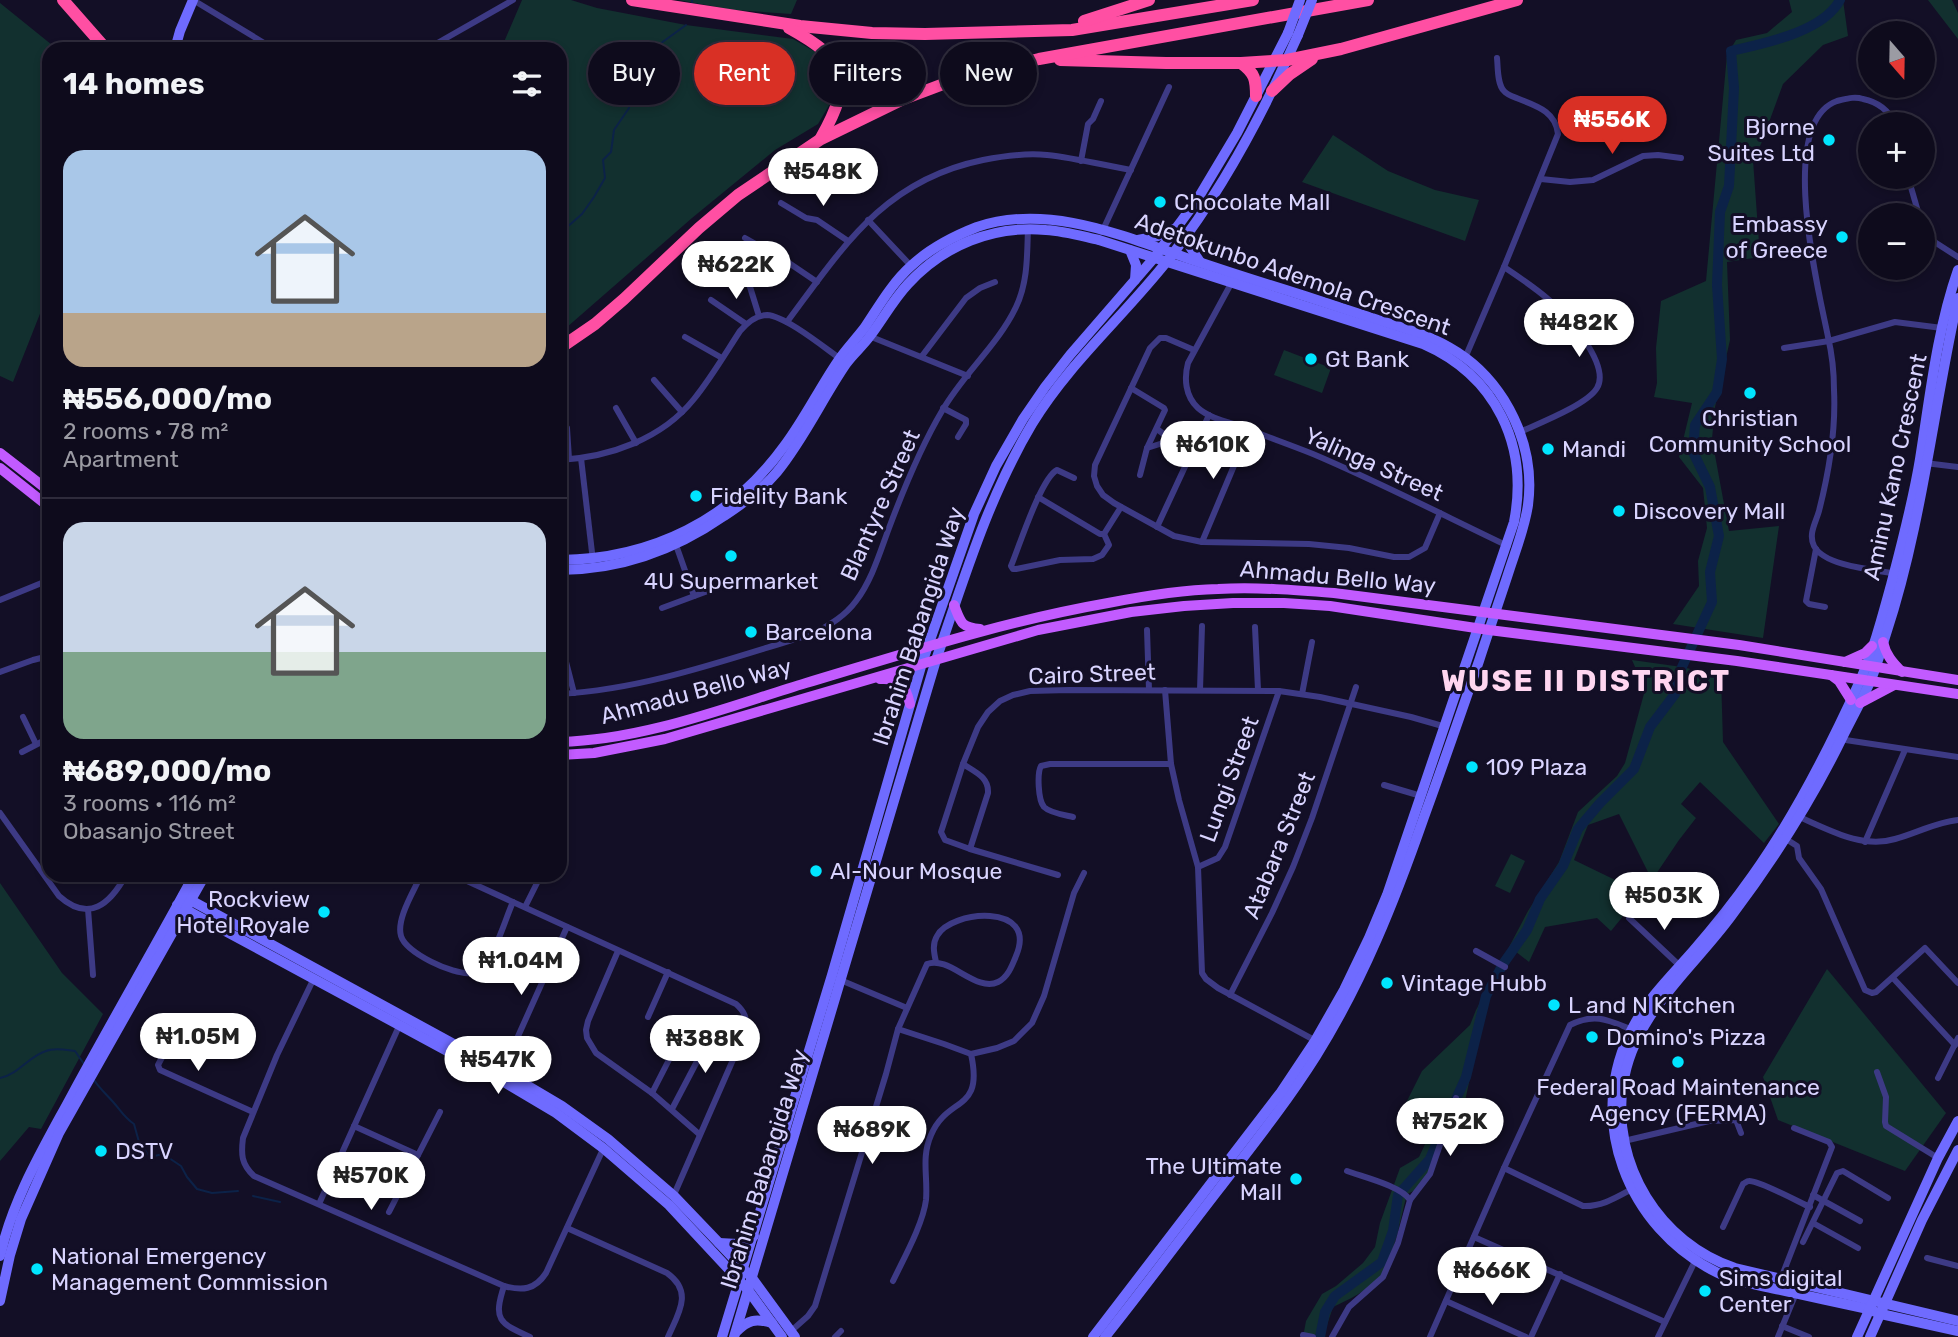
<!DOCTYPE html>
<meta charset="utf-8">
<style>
body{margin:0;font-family:Rubik,sans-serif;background:#171425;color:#f1f3f6;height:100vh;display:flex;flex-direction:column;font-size:26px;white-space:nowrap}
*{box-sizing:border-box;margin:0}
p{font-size:23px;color:#9b9ba3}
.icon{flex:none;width:38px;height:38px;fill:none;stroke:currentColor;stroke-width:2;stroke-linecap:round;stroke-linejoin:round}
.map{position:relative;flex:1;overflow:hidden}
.side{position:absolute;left:42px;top:42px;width:525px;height:840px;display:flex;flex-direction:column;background:#0e0b1c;border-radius:21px;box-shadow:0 4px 10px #0003,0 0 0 2px #2e2b3b}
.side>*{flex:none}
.hud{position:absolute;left:588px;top:42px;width:665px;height:63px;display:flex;gap:14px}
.needle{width:46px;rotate:160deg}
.tools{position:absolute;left:1858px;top:21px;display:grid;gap:14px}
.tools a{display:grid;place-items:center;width:77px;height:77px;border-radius:50%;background:#0e0b1c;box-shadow:0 4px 10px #0003,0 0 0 2px #2e2b3b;font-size:35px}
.price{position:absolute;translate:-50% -60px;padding:0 16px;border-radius:24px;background:#fff;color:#222;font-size:23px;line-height:46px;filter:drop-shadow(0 2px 4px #0008)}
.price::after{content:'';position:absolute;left:50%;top:42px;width:21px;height:16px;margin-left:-10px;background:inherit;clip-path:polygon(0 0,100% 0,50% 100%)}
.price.current{background:#d93025;color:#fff}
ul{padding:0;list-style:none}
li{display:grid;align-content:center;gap:14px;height:371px;padding:0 21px}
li+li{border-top:2px solid #2e2b3b}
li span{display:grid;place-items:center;height:217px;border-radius:21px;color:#555}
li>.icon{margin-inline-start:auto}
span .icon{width:126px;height:126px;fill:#fffc;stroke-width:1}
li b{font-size:30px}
h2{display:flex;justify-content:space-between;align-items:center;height:84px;padding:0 21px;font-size:30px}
.tag{padding:0 24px;border-radius:32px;background:#0e0b1c;box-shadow:0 4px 10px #0003,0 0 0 2px #2e2b3b;font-size:24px;line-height:63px}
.tag.current{background:#d93025;color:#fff}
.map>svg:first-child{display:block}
.green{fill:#12302f}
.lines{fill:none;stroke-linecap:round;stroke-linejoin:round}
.stream{stroke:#0c2248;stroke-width:2}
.river{stroke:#0c2248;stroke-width:10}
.street{stroke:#3d3a85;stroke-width:6}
.secondary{stroke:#6f6bff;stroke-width:10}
.primary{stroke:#c25bff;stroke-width:10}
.highway{stroke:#ff4fa3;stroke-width:12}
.secondary-bridge{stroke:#6f6bff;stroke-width:10}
.poi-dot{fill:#00e5ff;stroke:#130f26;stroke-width:2.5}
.labels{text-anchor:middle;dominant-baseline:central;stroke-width:6;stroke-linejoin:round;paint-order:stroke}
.poi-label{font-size:23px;fill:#d9d4ff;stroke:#130f26;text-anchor:start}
.street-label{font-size:23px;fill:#d9d4ff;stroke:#130f26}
.district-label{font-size:30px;font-weight:bold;letter-spacing:2px;fill:#ffd6f0;stroke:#130f26}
</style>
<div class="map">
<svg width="1958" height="1337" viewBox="0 0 1958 1337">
<rect width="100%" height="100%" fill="#130f26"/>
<g class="green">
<path d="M522 0H571L597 8 686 25 793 39 819 54 832 78V100L818 124 775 150 692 218 566 328 560 332V49H501Z"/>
<path d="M678 0H797L791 14 734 10Z"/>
<path d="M1789 0H1843L1848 36 1823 45 1783 84 1761 144 1753 160 1760 257 1727 262 1730 340 1715 407 1712 439 1729 531 1779 526 1763 638 1673 624 1699 586 1698 561 1707 528 1703 488 1679 457 1692 403 1654 397 1657 383 1656 348 1661 301 1706 281 1727 55 1736 40 1767 33 1792 12Z"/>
<path d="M1928 0H1952L1958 13V39Z"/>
<path d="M0 3 57 49H49V291L13 382 0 376Z"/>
<path d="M1333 135 1388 171 1435 190 1479 200 1465 241 1302 182Z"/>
<path d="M1284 350 1331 368 1322 393 1274 375Z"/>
<path d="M1632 660 1682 667 1721 676 1723 742 1779 824 1764 843 1700 782 1681 804 1696 818 1679 840 1652 880 1619 814 1588 825 1574 860 1642 893 1611 931 1597 918 1545 927 1529 962 1515 951 1487 998 1464 1106 1461 1105 1428 1174 1418 1189 1407 1194C1401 1216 1393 1262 1379 1278 1367 1291 1348 1300 1333 1307L1323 1337H1303L1306 1321 1322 1294 1336 1286 1363 1263 1375 1247 1380 1223 1400 1168 1419 1157 1427 1140 1428 1126 1424 1116 1405 1105 1422 1071 1470 1025 1476 1010 1528 911 1559 862 1578 812 1617 776 1625 763 1645 690Z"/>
<path d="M1511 854 1525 861 1510 893 1495 886Z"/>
<path d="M0 883 62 973 103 1014 41 1129 29 1127 0 1161Z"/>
<path d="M1827 969 1946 1113 1905 1171 1778 1120 1763 1077Z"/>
</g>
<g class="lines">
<g class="stream">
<path d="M692 2V0"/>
<path d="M560 237 566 228 582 214 594 197 605 178 603 160 611 152 614 130 629 108V91L646 54 686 25"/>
<path d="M0 1078C19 1074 29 1056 46 1051 55 1047 66 1050 75 1051L84 1064"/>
<path d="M94 1080C100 1089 107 1095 114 1103 122 1112 124 1117 134 1124L139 1142 150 1157 163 1154 181 1166 187 1177 197 1189 212 1193 238 1191"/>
<path d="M253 1196 280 1202"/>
</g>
<g class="river">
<path d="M1452 1108 1466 1077 1486 996 1503 964 1527 930 1540 899 1563 866 1578 829 1600 803 1634 769 1650 727 1675 694 1682 667 1712 602 1710 572 1719 536 1710 487 1693 452 1695 425 1717 392 1722 359 1717 285 1720 212 1729 186 1734 88 1731 51C1765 43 1823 32 1840 0"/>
<path d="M1320 1337 1325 1312 1335 1296 1382 1262 1393 1231 1398 1195 1430 1159 1444 1126"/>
</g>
<g class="street">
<path d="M193 0 274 49"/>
<path d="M427 49 513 0"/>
<path d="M1895 124C1889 111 1878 102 1863 99 1854 96 1846 99 1837 101 1776 123 1819 291 1828 337 1832 354 1834 373 1834 390 1836 430 1829 472 1819 511 1816 522 1808 534 1814 546 1825 567 1877 570 1898 574"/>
<path d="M1081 161 1088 124 1093 119 1101 101"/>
<path d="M1908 177 1919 215"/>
<path d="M1541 179 1570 182 1593 180 1643 156 1658 155 1681 158"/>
<path d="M781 203 806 218 817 220 848 241"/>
<path d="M868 220 912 267"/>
<path d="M1923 225 1933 241 1958 257"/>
<path d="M1102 232 1169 87"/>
<path d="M745 238 786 261 817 282"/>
<path d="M1504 267C1519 277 1534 287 1548 299 1566 313 1611 365 1597 388 1587 405 1537 424 1518 433"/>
<path d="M746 274 759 316"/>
<path d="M1233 280 1188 363C1184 378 1185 396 1198 408 1208 417 1224 421 1237 425 1262 435 1288 444 1313 454 1379 482 1443 515 1508 546"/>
<path d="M711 300 746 324"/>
<path d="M787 322C843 247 884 180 983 160 1003 156 1026 153 1047 155 1075 158 1103 165 1131 170"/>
<path d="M869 336 968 376"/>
<path d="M685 337 722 358"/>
<path d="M1784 348 1829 341 1895 322 1942 328"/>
<path d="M1194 350 1166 338H1160L1150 348 1095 465 1094 476 1097 486 1103 495 1114 503 1174 536 1202 542 1309 544 1349 548 1394 557H1409L1425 548 1440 513"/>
<path d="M922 356 966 298 980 288 995 282"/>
<path d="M1465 358 1504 267 1558 134C1556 112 1537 106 1519 99 1514 97 1507 95 1504 91 1497 84 1498 67 1497 58"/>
<path d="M654 380 682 412"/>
<path d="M1131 388 1164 408 1165 410 1147 448 1140 475"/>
<path d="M616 408 636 443"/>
<path d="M943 408 966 420V424L958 437"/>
<path d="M567 428 569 459"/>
<path d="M1157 429 1174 442 1193 450"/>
<path d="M1147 448 1163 443 1174 442"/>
<path d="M581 458 593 561"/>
<path d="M560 460C610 457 662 439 694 399 711 378 725 354 740 331 746 324 756 315 767 315 786 316 826 349 842 360"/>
<path d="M1925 463 1958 467"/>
<path d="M1074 478 1057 470C1041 478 1019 547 1011 566L1013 569H1016L1060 560 1093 559 1102 555 1109 545 1104 534"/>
<path d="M1038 497 1100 534H1104L1121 507"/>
<path d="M1157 527 1209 415"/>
<path d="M1202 542 1249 430"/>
<path d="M676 545 694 596"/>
<path d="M1816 549 1806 601 1809 604 1825 607"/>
<path d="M0 600 49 580"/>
<path d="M662 608 724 585"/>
<path d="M1255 627 1258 690"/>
<path d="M1147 630 1149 690"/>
<path d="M560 646 565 658 574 693"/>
<path d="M0 672 33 660 49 656"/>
<path d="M1165 690 1171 764 1179 800 1198 867 1202 973 1206 979 1218 988 1318 1042"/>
<path d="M1200 690 1202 626"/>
<path d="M560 694C648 689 731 658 815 633 831 624 845 616 856 601 872 580 880 552 889 528 904 488 920 448 942 411 963 374 998 345 1016 307 1028 282 1027 255 1028 228"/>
<path d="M1302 694 1312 642"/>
<path d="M23 717 36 744"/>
<path d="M1839 739 1958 757"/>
<path d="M22 752 49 738"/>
<path d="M963 764C975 772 989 777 988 793L970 849"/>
<path d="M1384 785 1421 796"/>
<path d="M0 813 59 896C89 923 110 904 126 875"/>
<path d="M1797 816C1828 829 1861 849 1895 839 1917 833 1936 822 1958 820"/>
<path d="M1073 817C1064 815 1050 813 1044 807 1038 800 1037 773 1041 766L1050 764H1171"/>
<path d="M1786 839 1797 846 1799 858 1821 889 1865 990 1872 993 1876 992 1925 948 1958 983"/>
<path d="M1865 842 1905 750"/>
<path d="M1198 867 1218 858 1225 847 1279 691"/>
<path d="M421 875C414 891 396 919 401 936 406 953 453 975 470 973 475 972 480 969 484 965 495 955 506 917 513 902"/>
<path d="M454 875 736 1004C745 1012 747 1018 746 1030L673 1197"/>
<path d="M1058 875 970 849 945 840 941 832 963 764 978 727 988 712 1000 701 1013 695 1030 691 1069 690 1279 691 1320 697 1411 717 1446 727"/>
<path d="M525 907 541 875"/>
<path d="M88 909 93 975"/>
<path d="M1629 918 1680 966"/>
<path d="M618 951 588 1021 586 1030 587 1038 596 1053 652 1093 699 1134"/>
<path d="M1476 951 1505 967"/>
<path d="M314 978 277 1055 243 1138C241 1154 241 1164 254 1176L504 1286C522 1291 535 1290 546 1273L604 1147"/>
<path d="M1893 978 1955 1045"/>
<path d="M838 979 907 1008"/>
<path d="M1230 995 1272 913 1293 867 1312 818 1356 687"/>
<path d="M648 1017 668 972"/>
<path d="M181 1021 158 1065 160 1070 253 1112"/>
<path d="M971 1054 997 1048 1014 1041 1032 1023 1044 996 1074 893 1084 873"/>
<path d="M502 1072 567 927"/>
<path d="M1877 1072 1886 1097 1885 1122 1886 1126 1938 1158"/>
<path d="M1938 1078 1958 1038"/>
<path d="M652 1093 674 1050"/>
<path d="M672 1109 714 1029"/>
<path d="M354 1126 418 1155"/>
<path d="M1624 1141 1709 1121 1736 1120 1741 1133"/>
<path d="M1504 1168 1583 1206C1602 1207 1617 1197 1634 1188"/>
<path d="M1813 1195 1860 1221"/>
<path d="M1410 1200 1430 1174 1456 1098"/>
<path d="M319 1204 400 1024"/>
<path d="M389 1212 440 1112"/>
<path d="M1813 1223 1858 1248"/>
<path d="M1723 1227 1743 1184C1745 1183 1747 1181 1749 1181 1758 1180 1799 1202 1810 1207"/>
<path d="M567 1228 667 1273C694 1292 678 1314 668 1337"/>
<path d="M1474 1237 1665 1322"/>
<path d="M1803 1242 1837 1173 1843 1171 1888 1198"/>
<path d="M1927 1258 1958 1266"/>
<path d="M893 1281C904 1258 923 1224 926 1200 928 1176 921 1158 931 1135 948 1095 984 1113 971 1054L944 1044 898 1029"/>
<path d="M1780 1281 1832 1147 1829 1142 1794 1128"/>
<path d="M504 1286C493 1320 499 1323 530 1337"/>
<path d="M1446 1301 1526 1337"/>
<path d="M1782 1326 1809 1337"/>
<path d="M790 1332 808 1316 815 1306 886 1074 898 1029 927 964C949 955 976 993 998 982 1008 977 1012 966 1016 956 1039 902 950 910 937 936 932 944 934 953 936 962"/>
<path d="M1303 1335 1313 1337"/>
<path d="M835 1337 841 1331"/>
<path d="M1332 1337 1349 1307 1383 1277 1398 1243 1410 1200C1401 1186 1363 1177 1347 1171"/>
<path d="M1430 1337 1504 1168 1570 1025C1596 1012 1610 1021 1635 1031"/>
<path d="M1531 1337 1560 1274"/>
<path d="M1658 1337 1697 1257"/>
<path d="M1778 1337 1796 1293"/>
</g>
<g class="secondary">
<path d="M175 49 180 31 193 0"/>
<path d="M1188 232 1189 245 1200 262"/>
<path d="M1138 240 1158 236 1174 229"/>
<path d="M1130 250 1136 265 1135 280"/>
<path d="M1958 270C1937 330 1930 396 1920 459 1913 502 1902 543 1891 585 1882 618 1873 652 1859 683 1829 749 1795 816 1753 875 1734 902 1714 927 1693 951 1672 975 1648 998 1633 1027 1584 1118 1627 1229 1718 1273 1737 1282 1759 1285 1780 1290 1809 1296 1839 1303 1868 1309L1881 1314 1958 1331"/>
<path d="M1958 298C1933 410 1922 525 1886 634 1881 650 1877 666 1870 682 1862 700 1852 718 1843 736 1812 800 1774 859 1732 915 1692 970 1633 1014 1623 1085 1611 1165 1660 1243 1735 1268L1958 1321"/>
<path d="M560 560C652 559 731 520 785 445 805 418 819 389 838 361 846 349 856 339 865 327 879 306 892 283 911 266 929 249 954 236 977 227 1048 203 1123 236 1190 259 1228 272 1266 284 1305 296 1329 304 1353 312 1378 320 1431 336 1473 350 1504 400 1523 431 1533 467 1528 505 1525 526 1517 547 1510 568 1500 599 1489 630 1479 661 1461 713 1443 765 1424 817 1395 900 1363 981 1316 1056 1287 1102 1252 1146 1219 1189 1181 1238 1144 1288 1105 1337"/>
<path d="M560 570C620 570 675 550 724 516 744 503 762 490 777 472 804 439 822 399 846 364 853 354 863 346 870 336 883 319 893 300 908 284 944 245 993 225 1046 230 1064 231 1081 236 1099 240L1423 344C1496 376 1529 445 1514 522L1387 895 1369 938 1344 990 1315 1041 1281 1092 1093 1337"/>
<path d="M183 896 503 1071 562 1106 608 1139 674 1196 719 1243 752 1278 795 1337"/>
<path d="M177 905 499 1079 556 1113 603 1148 669 1205 748 1290 782 1337"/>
<path d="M719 1243 738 1244 754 1236"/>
<path d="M0 1256C13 1198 44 1147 72 1095 112 1021 154 949 194 875"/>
<path d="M0 1301 10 1255 21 1219 59 1133 205 875"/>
<path d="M736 1332C748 1320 755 1318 772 1323"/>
<path d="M722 1337 832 975 922 663 974 514 996 466 1023 419 1045 387 1070 355 1154 258 1197 200 1237 133 1288 33"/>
<path d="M734 1337 936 660C964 579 988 498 1032 424 1069 363 1124 316 1168 260 1221 193 1263 114 1298 35"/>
<path d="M1857 1337 1938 1158 1958 1121"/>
<path d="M1870 1337 1922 1220 1958 1150"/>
</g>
<g class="primary">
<path d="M0 453 49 491"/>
<path d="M0 468 49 507"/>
<path d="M954 605C961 622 960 627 980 629"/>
<path d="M1883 642C1886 655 1892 662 1902 672"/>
<path d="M1845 662 1865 653 1872 646"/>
<path d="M1831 675 1839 681 1851 700"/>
<path d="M880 679C902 678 905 684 910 704"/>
<path d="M1860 703 1894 685"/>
<path d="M560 742C644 740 727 707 806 683 906 653 1005 621 1108 603 1144 596 1181 590 1218 589 1257 587 1296 590 1334 593L1739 645 1958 680"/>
<path d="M560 755 594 753 665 739 1038 630 1131 612 1184 606 1233 603H1284L1330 606 1489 630 1737 661 1958 694"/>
</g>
<g class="highway">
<path d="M63 0 106 49"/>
<path d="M632 0 800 26 872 33 925 34 1072 30 1253 0"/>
<path d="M1084 21 1149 0"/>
<path d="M789 28C847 60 854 79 821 138"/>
<path d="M1060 60 1166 63H1241L1287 60 1341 49 1517 0"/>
<path d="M1241 63C1255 73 1256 80 1256 96"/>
<path d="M1272 91 1290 74 1312 59"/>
<path d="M560 348 595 324 624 299 699 228 738 195 821 139 901 100 954 80 1039 59 1368 0"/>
</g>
<g class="secondary-bridge">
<path d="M1288 33 1300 0"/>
<path d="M1298 35 1312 0"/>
</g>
</g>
<g class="poi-dot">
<circle cx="1829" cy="140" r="7"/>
<circle cx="1160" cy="202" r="7"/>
<circle cx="1842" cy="237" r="7"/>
<circle cx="1311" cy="359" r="7"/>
<circle cx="1750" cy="393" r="7"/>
<circle cx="1548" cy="449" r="7"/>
<circle cx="696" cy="496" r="7"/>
<circle cx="1619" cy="511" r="7"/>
<circle cx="731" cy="556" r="7"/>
<circle cx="751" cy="632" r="7"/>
<circle cx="1472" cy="767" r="7"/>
<circle cx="816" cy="871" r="7"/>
<circle cx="324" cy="912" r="7"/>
<circle cx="1387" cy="983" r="7"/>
<circle cx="1554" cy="1005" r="7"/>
<circle cx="1592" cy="1037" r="7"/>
<circle cx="1678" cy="1062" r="7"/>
<circle cx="101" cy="1151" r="7"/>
<circle cx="1296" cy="1179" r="7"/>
<circle cx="37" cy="1269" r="7"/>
<circle cx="1705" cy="1291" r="7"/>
</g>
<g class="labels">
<g class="poi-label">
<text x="1815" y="127" text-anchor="end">Bjorne<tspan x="1815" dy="26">Suites Ltd</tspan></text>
<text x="1174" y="202">Chocolate Mall</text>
<text x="1828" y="224" text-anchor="end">Embassy<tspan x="1828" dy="26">of Greece</tspan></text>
<text x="1325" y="359">Gt Bank</text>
<text x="1750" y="418" text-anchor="middle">Christian<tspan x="1750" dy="26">Community School</tspan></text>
<text x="1562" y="449">Mandi</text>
<text x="710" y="496">Fidelity Bank</text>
<text x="1633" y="511">Discovery Mall</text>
<text x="731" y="581" text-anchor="middle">4U Supermarket</text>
<text x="765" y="632">Barcelona</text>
<text x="1486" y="767">109 Plaza</text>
<text x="830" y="871">Al-Nour Mosque</text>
<text x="310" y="899" text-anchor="end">Rockview<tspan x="310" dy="26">Hotel Royale</tspan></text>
<text x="1401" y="983">Vintage Hubb</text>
<text x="1568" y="1005">L and N Kitchen</text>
<text x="1606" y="1037">Domino's Pizza</text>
<text x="1678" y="1087" text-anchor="middle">Federal Road Maintenance<tspan x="1678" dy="26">Agency (FERMA)</tspan></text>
<text x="115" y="1151">DSTV</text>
<text x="1282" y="1166" text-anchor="end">The Ultimate<tspan x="1282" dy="26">Mall</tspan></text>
<text x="51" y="1256">National Emergency<tspan x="51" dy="26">Management Commission</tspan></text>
<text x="1719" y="1278">Sims digital<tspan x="1719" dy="26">Center</tspan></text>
</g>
<g class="street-label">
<text transform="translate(1293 274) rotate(19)">Adetokunbo Ademola Crescent</text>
<text transform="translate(1374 464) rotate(24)">Yalinga Street</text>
<text transform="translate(1895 467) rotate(-78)">Aminu Kano Crescent</text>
<text transform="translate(880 505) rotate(-66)">Blantyre Street</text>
<text transform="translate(1338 577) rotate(5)">Ahmadu Bello Way</text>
<text transform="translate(918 626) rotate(-72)">Ibrahim Babangida Way</text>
<text transform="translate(1092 674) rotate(-2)">Cairo Street</text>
<text transform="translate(696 691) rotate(-15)">Ahmadu Bello Way</text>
<text transform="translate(1229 779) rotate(-70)">Lungi Street</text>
<text transform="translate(1279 845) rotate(-68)">Atabara Street</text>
<text transform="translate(764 1169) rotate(-73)">Ibrahim Babangida Way</text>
</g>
<g class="district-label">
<text x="1586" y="681">WUSE II DISTRICT</text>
</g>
</g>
</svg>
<div class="tools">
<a><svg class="needle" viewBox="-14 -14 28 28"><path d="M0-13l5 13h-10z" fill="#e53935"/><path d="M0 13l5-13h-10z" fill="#9b9ba3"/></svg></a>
<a>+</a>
<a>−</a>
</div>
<b class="price current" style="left:1612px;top:156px">₦556K</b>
<b class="price" style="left:823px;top:208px">₦548K</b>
<b class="price" style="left:736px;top:301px">₦622K</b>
<b class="price" style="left:1579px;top:359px">₦482K</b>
<b class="price" style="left:1213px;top:481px">₦610K</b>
<b class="price" style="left:1664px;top:932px">₦503K</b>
<b class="price" style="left:521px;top:997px">₦1.04M</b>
<b class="price" style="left:198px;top:1073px">₦1.05M</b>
<b class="price" style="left:705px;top:1075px">₦388K</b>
<b class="price" style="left:498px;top:1096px">₦547K</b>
<b class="price" style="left:1450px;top:1158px">₦752K</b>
<b class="price" style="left:872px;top:1166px">₦689K</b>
<b class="price" style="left:371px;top:1212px">₦570K</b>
<b class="price" style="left:1492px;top:1307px">₦666K</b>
<div class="hud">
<a class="tag">Buy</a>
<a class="tag current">Rent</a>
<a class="tag">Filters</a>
<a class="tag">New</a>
</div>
<section class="side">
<h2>14 homes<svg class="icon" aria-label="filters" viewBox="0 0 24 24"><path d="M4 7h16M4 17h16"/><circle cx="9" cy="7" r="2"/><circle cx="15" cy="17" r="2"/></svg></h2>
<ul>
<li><span style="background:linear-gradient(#a9c7e8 75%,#b9a48a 0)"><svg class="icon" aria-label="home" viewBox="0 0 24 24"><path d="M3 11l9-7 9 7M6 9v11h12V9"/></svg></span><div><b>₦556,000/mo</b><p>2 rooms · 78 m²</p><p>Apartment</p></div></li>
<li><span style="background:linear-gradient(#c9d6e8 60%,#7fa58c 0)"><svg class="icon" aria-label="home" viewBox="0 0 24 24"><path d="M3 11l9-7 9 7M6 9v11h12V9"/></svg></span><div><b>₦689,000/mo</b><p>3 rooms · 116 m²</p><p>Obasanjo Street</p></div></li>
</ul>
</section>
</div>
